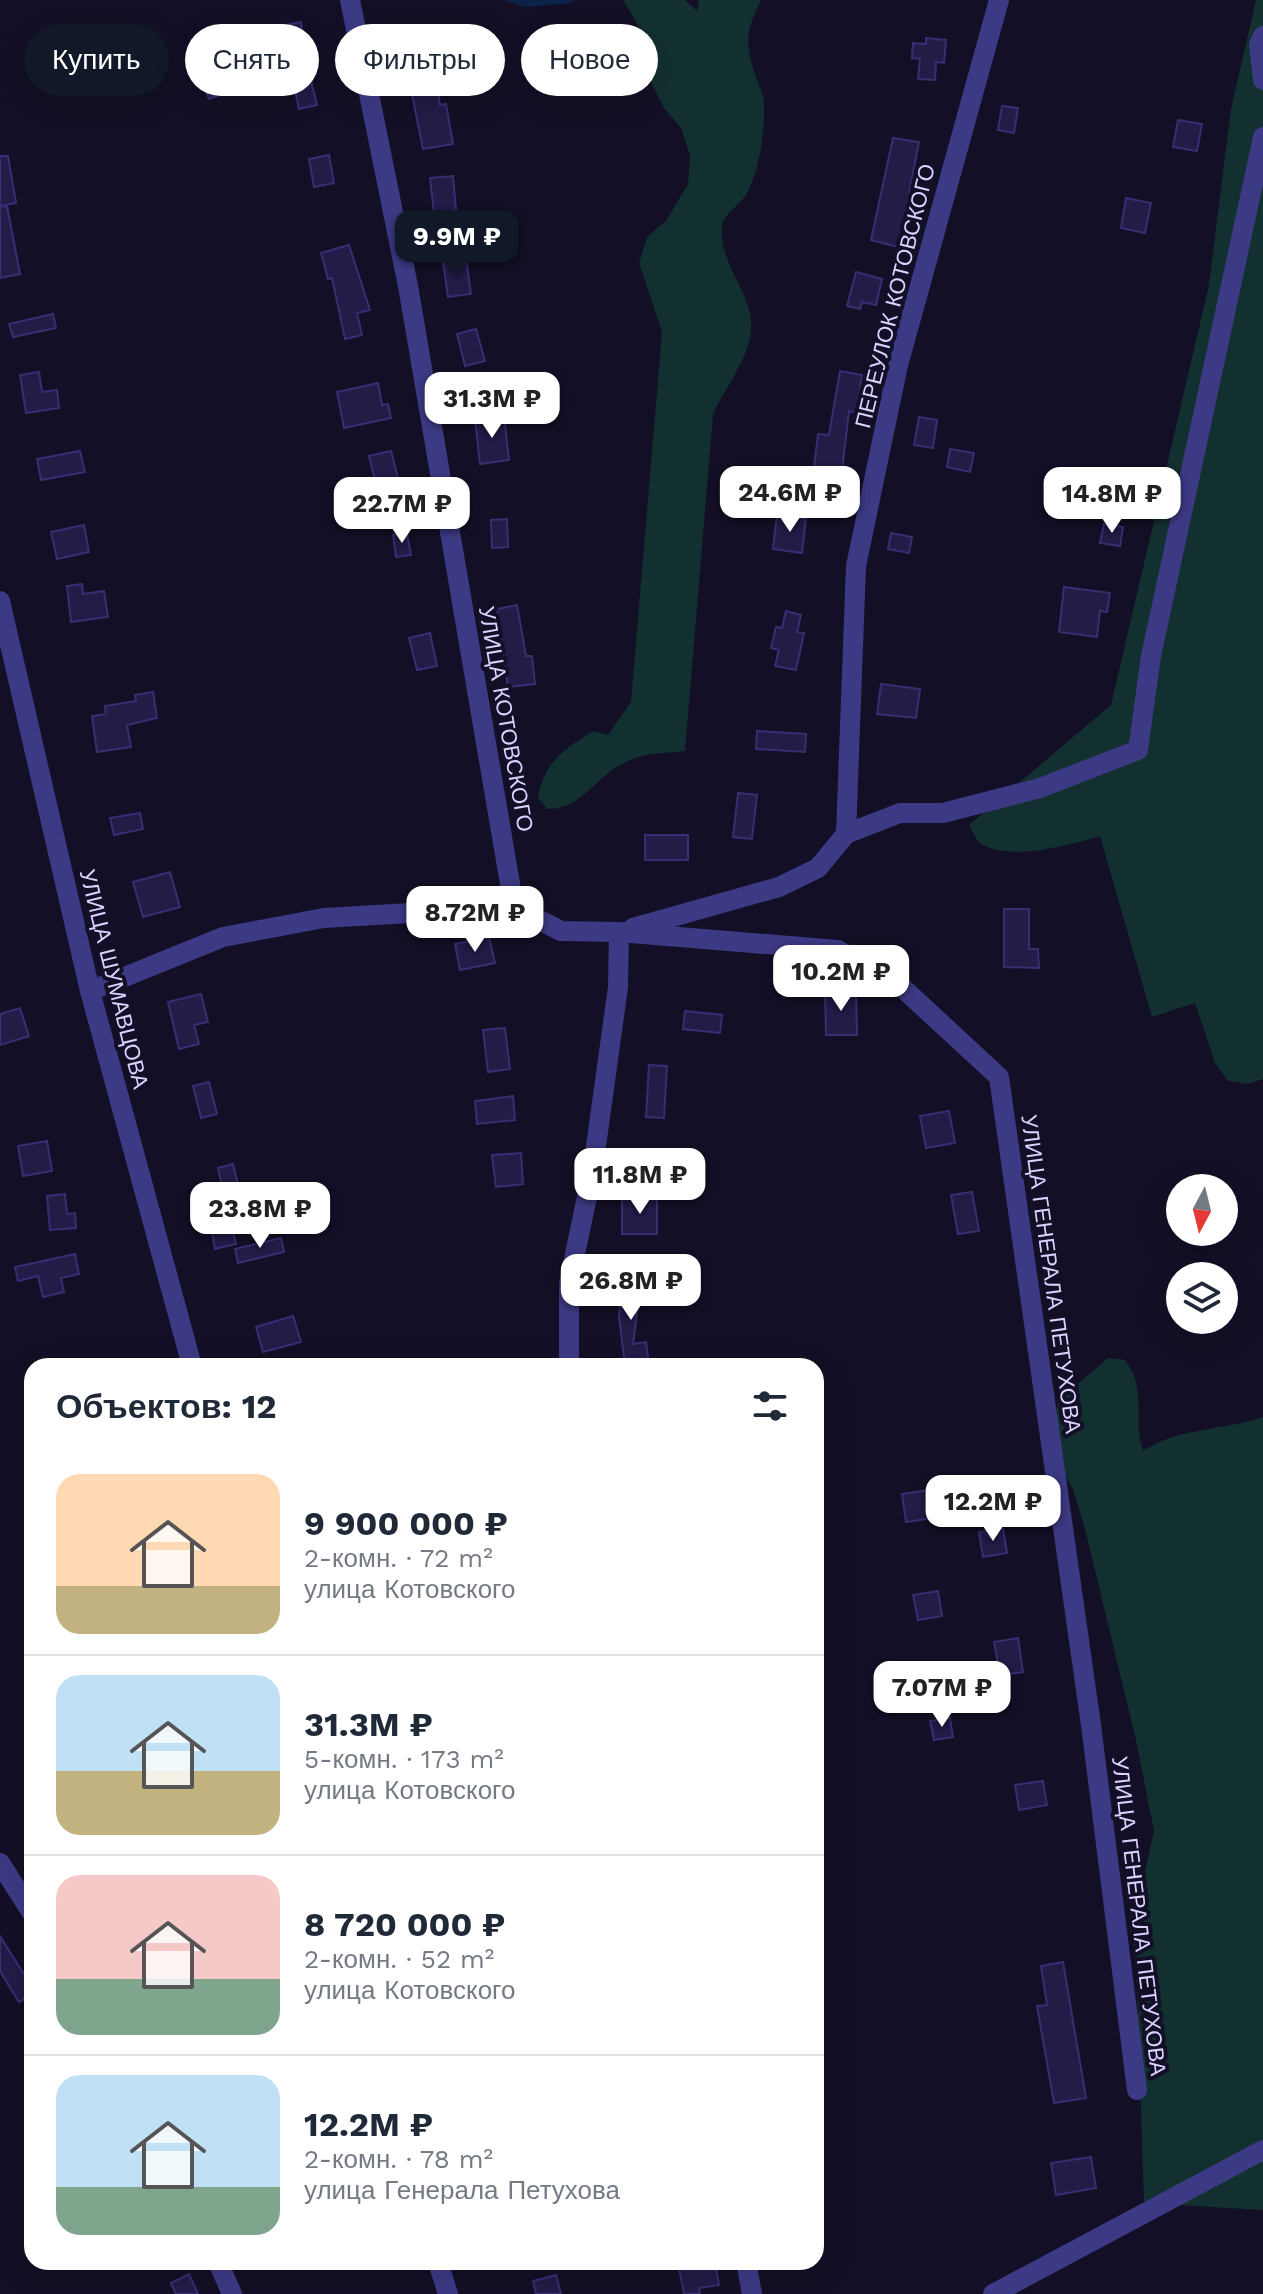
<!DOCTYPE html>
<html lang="ru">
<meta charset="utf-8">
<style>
body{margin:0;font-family:"Work Sans",sans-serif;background:#f2f2f3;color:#1f2937;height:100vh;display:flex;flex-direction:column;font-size:30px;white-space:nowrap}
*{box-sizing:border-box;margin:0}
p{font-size:26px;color:#747a83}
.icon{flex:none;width:44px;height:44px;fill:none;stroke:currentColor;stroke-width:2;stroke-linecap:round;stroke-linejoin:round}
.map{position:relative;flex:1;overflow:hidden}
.sheet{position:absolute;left:24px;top:1358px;width:800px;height:912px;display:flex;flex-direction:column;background:#fff;border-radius:24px;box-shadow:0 8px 32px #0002}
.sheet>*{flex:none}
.top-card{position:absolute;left:24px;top:24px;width:800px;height:72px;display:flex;gap:16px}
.needle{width:52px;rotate:187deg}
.buttons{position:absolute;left:1166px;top:1174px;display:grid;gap:16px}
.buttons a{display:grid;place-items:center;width:72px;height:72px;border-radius:50%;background:#fff;box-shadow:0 8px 32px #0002;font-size:40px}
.price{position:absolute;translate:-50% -68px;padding:0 18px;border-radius:16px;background:#fff;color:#222;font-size:26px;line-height:52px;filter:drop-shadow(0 2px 4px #0008)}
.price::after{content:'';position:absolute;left:50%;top:48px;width:24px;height:18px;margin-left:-12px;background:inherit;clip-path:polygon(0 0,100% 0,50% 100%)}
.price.selected{background:#111827;color:#fff}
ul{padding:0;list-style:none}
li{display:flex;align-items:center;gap:24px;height:200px;padding:0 32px}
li+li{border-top:2px solid #e0e1e3}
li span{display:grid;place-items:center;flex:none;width:224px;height:160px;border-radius:24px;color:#555}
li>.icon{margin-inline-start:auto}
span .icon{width:96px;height:96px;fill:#fffc;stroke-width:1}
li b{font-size:34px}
h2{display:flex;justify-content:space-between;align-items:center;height:96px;padding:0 32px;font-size:34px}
.pill{padding:0 28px;border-radius:36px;background:#fff;box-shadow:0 8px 32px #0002;font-size:28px;line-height:72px}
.pill.selected{background:#111827;color:#fff}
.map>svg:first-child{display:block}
.green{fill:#12302f}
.water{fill:#0c2248}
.building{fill:#241b47;stroke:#3b2d73;stroke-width:2}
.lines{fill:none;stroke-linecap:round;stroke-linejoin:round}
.minor{stroke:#3d3a85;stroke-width:20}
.labels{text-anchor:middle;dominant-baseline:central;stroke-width:8;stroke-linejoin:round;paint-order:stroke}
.street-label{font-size:22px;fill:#d9d4ff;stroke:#130f26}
</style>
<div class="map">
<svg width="1263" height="2294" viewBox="0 0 1263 2294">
<rect width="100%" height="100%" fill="#130f26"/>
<g class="green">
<path d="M623 0H685L697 11 699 0H761C744 34 745 45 757 80 760 88 764 96 764 104 765 131 760 168 747 193 741 205 724 212 722 227 719 258 743 284 750 313 758 348 727 384 713 414L685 751C666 753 645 753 628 761 598 773 582 810 547 809L538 798C543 763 565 748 594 731L608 735 631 702 662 332 639 263 647 237 666 221 688 184 690 156 681 128 664 108 652 84 638 25Z"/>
<path d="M1256 0H1263V1079L1248 1084 1228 1081 1215 1063 1195 1003 1152 1017 1100 836C1072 845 1005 863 979 842 975 838 972 830 969 825L1111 705 1209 285 1231 109Z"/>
<path d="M1108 1358 1125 1360C1148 1389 1132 1418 1143 1451 1178 1427 1223 1431 1263 1417V2210L1144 2203 1136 1956 1128 1922 1138 1902 1154 1831 1136 1740 1085 1529 1073 1489 1054 1458V1414L1061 1398Z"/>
</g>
<path class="water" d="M504 0H574L572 3 524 7Z"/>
<g class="building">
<path d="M301 22 303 48 317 105 299 109 286 51 276 53 271 28Z"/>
<path d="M926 38 946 40 944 63 936 62 935 80 918 79 920 59 912 58 913 43 926 44Z"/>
<path d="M432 54 440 105 446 104 453 144 423 149 405 59Z"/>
<path d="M221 78 226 93 209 99 203 84Z"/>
<path d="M1002 106 1018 108 1014 133 998 130Z"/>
<path d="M1178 120 1202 124 1197 151 1173 147Z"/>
<path d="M893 138 919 142 905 214 910 216 905 238 901 237 898 247 871 240Z"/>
<path d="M329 155 334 183 314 187 309 159Z"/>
<path d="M0 156H8L16 203 0 206Z"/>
<path d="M453 176 456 210 434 213 430 178Z"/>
<path d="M1126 198 1151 203 1145 233 1121 228Z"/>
<path d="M7 206 20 274 0 278V207Z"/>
<path d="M349 245 370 310 357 313 362 335 345 339 332 278 328 279 321 253Z"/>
<path d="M466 258 471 294 448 297 443 261Z"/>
<path d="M856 272 882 279 876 305 862 302 860 309 847 306Z"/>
<path d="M53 314 56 328 13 337 9 324Z"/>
<path d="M476 329 485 361 465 366 457 334Z"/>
<path d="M840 371 862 375 856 413 849 411 842 471 814 468 818 434 829 435Z"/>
<path d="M39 372 42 392 57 390 59 408 26 413 20 375Z"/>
<path d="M378 383 382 405 388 404 391 418 344 428 337 392Z"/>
<path d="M504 415 509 460 480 464 475 419Z"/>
<path d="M919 417 937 420 933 448 914 445Z"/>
<path d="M950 449 974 453 970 472 947 467Z"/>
<path d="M80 451 85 472 41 480 37 459Z"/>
<path d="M391 451 402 494 380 500 369 456Z"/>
<path d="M777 514 806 518 802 553 773 549Z"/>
<path d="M507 519 508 547 492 548 491 520Z"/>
<path d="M1104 524 1123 527 1120 546 1100 543Z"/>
<path d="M84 525 89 552 57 559 51 532Z"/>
<path d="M407 533 411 555 396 557 393 535Z"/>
<path d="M891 533 912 537 909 553 888 549Z"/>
<path d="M82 584 83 594 104 591 108 617 71 622 67 586Z"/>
<path d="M1064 587 1110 593 1107 612 1100 611 1097 637 1059 632Z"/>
<path d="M517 605 526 656H532L535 684 508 687 497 609Z"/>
<path d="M786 611 801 615 797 632 804 633 796 670 775 666 779 650 771 648 776 627 782 628Z"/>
<path d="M430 633 437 666 417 670 409 638Z"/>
<path d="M881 684 920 689 916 718 877 714Z"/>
<path d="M153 692 157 718 127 725 131 747 97 752 92 716 106 714 105 706 136 701 135 695Z"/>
<path d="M757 731 806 734 805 752 756 749Z"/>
<path d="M738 793 757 795 752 839 733 837Z"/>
<path d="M140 813 143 829 114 835 110 818Z"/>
<rect x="645" y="835" width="43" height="25"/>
<path d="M170 872 180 907 143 917 133 882Z"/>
<path d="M1004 909H1029V949H1038L1039 968 1004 967Z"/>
<path d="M489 937 495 963 460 970 455 944Z"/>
<path d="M856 991 857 1035H826L825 992Z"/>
<path d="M201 994 208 1022 194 1025 199 1044 179 1049 168 1002Z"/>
<path d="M20 1008 29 1036 0 1045V1014Z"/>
<path d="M685 1011 722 1015 720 1033 683 1029Z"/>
<path d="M505 1028 510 1069 488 1072 483 1030Z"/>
<path d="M649 1065 667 1066 664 1118 646 1117Z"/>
<path d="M209 1082 217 1114 201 1118 193 1086Z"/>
<path d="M513 1096 515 1120 477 1124 475 1101Z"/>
<path d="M949 1111 955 1143 926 1148 920 1116Z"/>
<path d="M47 1141 52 1171 23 1176 18 1146Z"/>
<path d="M521 1153 523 1184 496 1187 492 1155Z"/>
<path d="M233 1164 242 1200 226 1204 218 1168Z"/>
<path d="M972 1192 979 1231 958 1234 951 1195Z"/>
<path d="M65 1194 67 1214 75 1213 76 1228 50 1230 47 1196Z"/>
<rect x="622" y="1199" width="35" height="35"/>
<path d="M231 1223 236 1244 215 1249 211 1227Z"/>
<path d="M281 1238 284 1252 238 1263 235 1249Z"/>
<path d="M75 1254 79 1274 61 1278 64 1292 43 1297 38 1276 18 1281 15 1267Z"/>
<path d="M622 1274 642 1276 633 1344 646 1342 649 1366H625L619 1317Z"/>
<path d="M293 1316 301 1342 263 1352 256 1327Z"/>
<path d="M929 1490 933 1518 906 1522 902 1494Z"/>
<path d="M1003 1529 1007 1553 983 1557 979 1532Z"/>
<path d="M938 1591 942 1616 918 1620 913 1595Z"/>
<path d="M1018 1638 1023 1672 1000 1675 994 1642Z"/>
<path d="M950 1718 953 1737 934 1740 930 1721Z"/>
<path d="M1043 1781 1047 1805 1019 1810 1015 1785Z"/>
<path d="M0 1936 32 1987V1994L19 2002 0 1971Z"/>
<path d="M1063 1962 1086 2098 1054 2103 1037 2006 1047 2005 1041 1966Z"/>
<path d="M1091 2157 1096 2188 1056 2195 1051 2163Z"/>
<path d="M678 2262H715L719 2285 699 2288 700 2294H684Z"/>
<path d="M189 2274 198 2294H176L171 2283Z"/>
<path d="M556 2275 561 2294H536L533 2281Z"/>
</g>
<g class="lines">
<g class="minor">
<path d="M350 0 408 286 514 907 561 931 619 932 618 987 593 1168 569 1283V1366"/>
<path d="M1263 36 1259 45 1263 80"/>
<path d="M0 601 90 991 192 1366"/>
<path d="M846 834 900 813H943L1040 788 1138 750 1151 656 1263 137"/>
<path d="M633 928 779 887 818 868 846 834 856 566 898 365 999 0"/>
<path d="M619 932 838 950 893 979 999 1077 1091 1725 1137 2090"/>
<path d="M90 991 223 937 324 918 514 907"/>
<path d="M0 1863 32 1913"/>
<path d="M218 2262 232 2294"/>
<path d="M438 2262 448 2294"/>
<path d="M746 2262 752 2294"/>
<path d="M993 2294 1263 2150"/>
</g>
</g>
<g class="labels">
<g class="street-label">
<text transform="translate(895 296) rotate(-76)">ПЕРЕУЛОК КОТОВСКОГО</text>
<text transform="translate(506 719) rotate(80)">УЛИЦА КОТОВСКОГО</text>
<text transform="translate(114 979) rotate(76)">УЛИЦА ШУМАВЦОВА</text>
<text transform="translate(1051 1274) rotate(82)">УЛИЦА ГЕНЕРАЛА ПЕТУХОВА</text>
<text transform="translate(1139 1916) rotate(83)">УЛИЦА ГЕНЕРАЛА ПЕТУХОВА</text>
</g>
</g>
</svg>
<div class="buttons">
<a><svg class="needle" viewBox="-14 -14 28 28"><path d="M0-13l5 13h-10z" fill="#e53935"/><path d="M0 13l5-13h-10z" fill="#747a83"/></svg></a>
<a><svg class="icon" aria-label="layers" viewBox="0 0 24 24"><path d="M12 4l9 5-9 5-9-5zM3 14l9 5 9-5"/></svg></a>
</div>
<b class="price selected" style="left:457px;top:278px">9.9M ₽</b>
<b class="price" style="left:492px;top:440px">31.3M ₽</b>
<b class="price" style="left:790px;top:534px">24.6M ₽</b>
<b class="price" style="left:1112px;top:535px">14.8M ₽</b>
<b class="price" style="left:402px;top:545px">22.7M ₽</b>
<b class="price" style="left:475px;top:954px">8.72M ₽</b>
<b class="price" style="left:841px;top:1013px">10.2M ₽</b>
<b class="price" style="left:640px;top:1216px">11.8M ₽</b>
<b class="price" style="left:260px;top:1250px">23.8M ₽</b>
<b class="price" style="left:631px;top:1322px">26.8M ₽</b>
<b class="price" style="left:993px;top:1543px">12.2M ₽</b>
<b class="price" style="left:942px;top:1729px">7.07M ₽</b>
<div class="top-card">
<a class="pill selected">Купить</a>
<a class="pill">Снять</a>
<a class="pill">Фильтры</a>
<a class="pill">Новое</a>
</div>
<section class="sheet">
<h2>Объектов: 12<svg class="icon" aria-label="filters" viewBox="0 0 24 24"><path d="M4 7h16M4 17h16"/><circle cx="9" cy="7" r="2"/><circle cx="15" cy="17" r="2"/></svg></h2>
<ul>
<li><span style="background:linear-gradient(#ffd9b3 70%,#c2b280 0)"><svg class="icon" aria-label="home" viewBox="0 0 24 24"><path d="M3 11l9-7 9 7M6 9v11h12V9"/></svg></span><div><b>9 900 000 ₽</b><p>2-комн. · 72 m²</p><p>улица Котовского</p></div></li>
<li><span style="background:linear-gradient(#bfe0f5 60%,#c2b280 0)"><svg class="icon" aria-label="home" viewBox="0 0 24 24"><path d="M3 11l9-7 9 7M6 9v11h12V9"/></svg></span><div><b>31.3M ₽</b><p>5-комн. · 173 m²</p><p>улица Котовского</p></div></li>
<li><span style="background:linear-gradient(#f6c9c9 65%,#7fa58c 0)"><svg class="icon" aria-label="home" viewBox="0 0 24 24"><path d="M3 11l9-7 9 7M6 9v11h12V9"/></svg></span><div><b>8 720 000 ₽</b><p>2-комн. · 52 m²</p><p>улица Котовского</p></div></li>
<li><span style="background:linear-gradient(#bfe0f5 70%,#7fa58c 0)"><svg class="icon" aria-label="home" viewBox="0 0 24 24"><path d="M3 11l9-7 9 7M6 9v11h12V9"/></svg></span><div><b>12.2M ₽</b><p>2-комн. · 78 m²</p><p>улица Генерала Петухова</p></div></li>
</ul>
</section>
</div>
